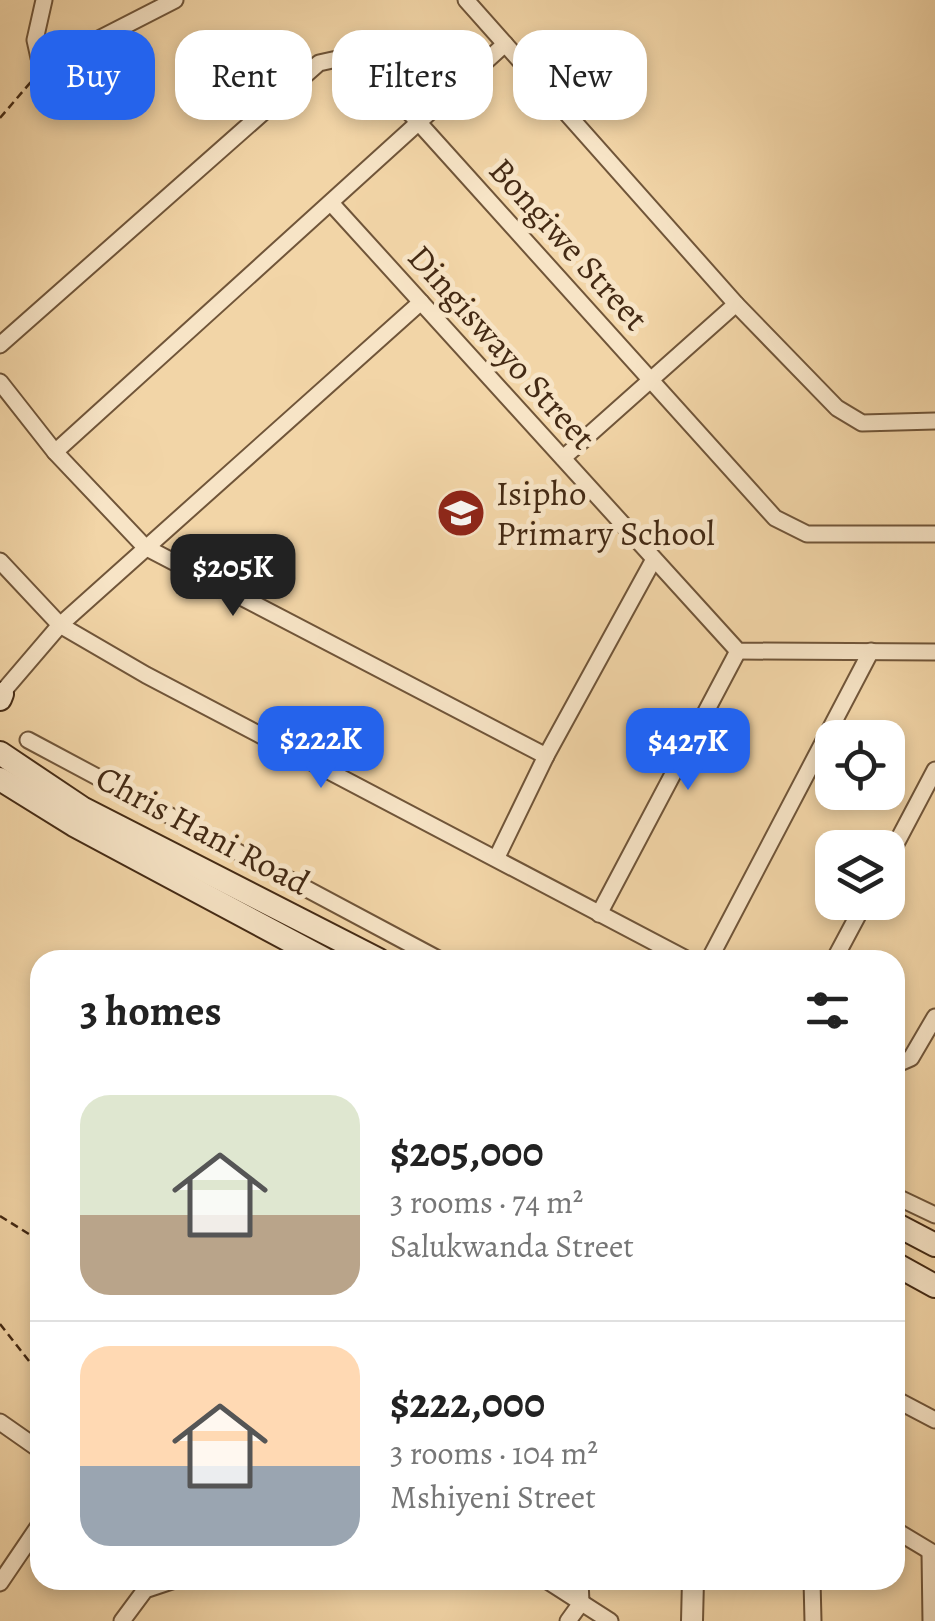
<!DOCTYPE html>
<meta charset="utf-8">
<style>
body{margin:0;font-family:Alegreya,serif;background:#f6f6f6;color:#222;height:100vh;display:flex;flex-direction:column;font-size:38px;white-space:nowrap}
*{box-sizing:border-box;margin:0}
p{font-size:32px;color:#767676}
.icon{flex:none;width:55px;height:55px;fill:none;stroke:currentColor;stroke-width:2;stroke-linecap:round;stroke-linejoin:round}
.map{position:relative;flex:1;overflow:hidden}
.panel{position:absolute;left:30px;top:950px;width:875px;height:640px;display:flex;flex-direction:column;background:#fff;border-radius:30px;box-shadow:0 5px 15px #0003}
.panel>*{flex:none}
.top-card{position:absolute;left:30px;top:30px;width:875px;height:90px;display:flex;gap:20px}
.tools{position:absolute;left:815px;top:720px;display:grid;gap:20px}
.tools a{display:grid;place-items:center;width:90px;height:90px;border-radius:20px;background:#fff;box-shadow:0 5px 15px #0003;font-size:50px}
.price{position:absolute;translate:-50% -85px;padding:0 22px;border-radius:20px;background:#2563eb;color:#fff;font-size:32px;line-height:65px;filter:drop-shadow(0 2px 5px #0008)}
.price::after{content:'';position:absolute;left:50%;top:60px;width:30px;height:22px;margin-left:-15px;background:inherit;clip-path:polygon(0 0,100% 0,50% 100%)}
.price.current{background:#222;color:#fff}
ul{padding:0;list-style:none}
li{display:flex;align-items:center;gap:30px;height:250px;padding:0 50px}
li+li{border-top:2px solid #e0e0e0}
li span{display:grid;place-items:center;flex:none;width:280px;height:200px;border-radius:30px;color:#555}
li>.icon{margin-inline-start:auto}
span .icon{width:120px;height:120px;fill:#fffc;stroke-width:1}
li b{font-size:42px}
h2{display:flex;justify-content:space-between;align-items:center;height:120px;padding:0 50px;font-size:42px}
.chip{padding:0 35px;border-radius:30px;background:#fff;box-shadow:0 5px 15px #0003;font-size:35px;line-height:90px}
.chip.current{background:#2563eb;color:#fff}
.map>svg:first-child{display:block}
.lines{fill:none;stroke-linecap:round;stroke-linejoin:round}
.minor-casing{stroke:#705539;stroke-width:19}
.tertiary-casing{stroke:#705539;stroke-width:24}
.secondary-casing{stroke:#442a14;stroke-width:26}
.path{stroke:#442a14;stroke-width:2.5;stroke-dasharray:8 5;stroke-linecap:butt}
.minor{stroke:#f7e4c6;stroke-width:15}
.tertiary{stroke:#f7e4c6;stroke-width:20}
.secondary{stroke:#f7e4c6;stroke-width:22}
.labels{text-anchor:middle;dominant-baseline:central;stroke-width:10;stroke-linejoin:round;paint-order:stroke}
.street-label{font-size:35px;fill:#442a14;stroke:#f7e4c6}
.poi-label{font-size:35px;fill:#442a14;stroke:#f7e4c6;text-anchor:start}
</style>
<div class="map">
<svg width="935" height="1621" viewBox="0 0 935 1621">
<rect width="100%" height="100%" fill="#f2d5a7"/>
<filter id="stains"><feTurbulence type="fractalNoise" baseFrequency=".002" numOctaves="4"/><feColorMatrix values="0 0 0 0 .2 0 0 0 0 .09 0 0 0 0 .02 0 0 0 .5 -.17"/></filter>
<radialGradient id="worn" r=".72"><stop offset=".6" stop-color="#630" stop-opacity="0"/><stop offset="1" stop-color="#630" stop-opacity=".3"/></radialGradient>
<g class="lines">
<g class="minor-casing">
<g id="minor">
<path d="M44 0 35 40 39 58 52 63 175 0"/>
<path d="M466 0 736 304 837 408 862 423 935 421"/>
<path d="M331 203 738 651 935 652"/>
<path d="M0 345 319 63 346 57 369 69 420 124 775 518 807 534H935"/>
<path d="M0 382 55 452 145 547 546 756"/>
<path d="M55 452 505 44"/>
<path d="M563 458 736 304"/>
<path d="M0 561 60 625 146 675 688 960"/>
<path d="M0 695 60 625 421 302"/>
<path d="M28 740 440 960"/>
<path d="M497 857 546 756 654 559"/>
<path d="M888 859 935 770"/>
<path d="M599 914 738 651"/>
<path d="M709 960 871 651"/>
<path d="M834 960 865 902"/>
<path d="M895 1065 911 1058 935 1017"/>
<path d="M895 1196 935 1215"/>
<path d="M895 1399 935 1420"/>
<path d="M0 1422 40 1450"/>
<path d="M895 1530 935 1554"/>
<path d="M930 1552 931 1621"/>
<path d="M546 1580 610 1621"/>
<path d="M812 1580 813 1621"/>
<path d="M0 1583 40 1524"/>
<path d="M122 1621 145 1590 175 1580"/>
<path d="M568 1621 581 1603 580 1580"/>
</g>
</g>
<g class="tertiary-casing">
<path id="tertiary" d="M692 1621 693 1580"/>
</g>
<g class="secondary-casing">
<g id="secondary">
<path d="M0 699 2 694"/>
<path d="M0 753 82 808 379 960"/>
<path d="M0 779 74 825 326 960"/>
<path d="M895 1224 935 1245"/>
<path d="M895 1264 935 1286"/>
</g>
</g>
<g class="path">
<path d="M0 118 36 76"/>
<path d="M0 1216 40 1241"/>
<path d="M0 1324 40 1375"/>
</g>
<use href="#minor" class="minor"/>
<use href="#tertiary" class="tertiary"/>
<use href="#secondary" class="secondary"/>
</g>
<defs>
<g id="school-disc" transform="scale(2.5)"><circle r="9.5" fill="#8f2418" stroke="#f7e4c6"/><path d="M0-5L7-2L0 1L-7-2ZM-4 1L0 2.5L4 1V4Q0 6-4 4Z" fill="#fff"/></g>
</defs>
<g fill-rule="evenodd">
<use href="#school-disc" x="461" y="513"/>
</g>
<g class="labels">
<g class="street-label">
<text transform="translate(569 244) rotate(48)">Bongiwe Street</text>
<text transform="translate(502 347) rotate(48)">Dingiswayo Street</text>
<text transform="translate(203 830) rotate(28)">Chris Hani Road</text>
</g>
<g class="poi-label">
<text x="496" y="493">Isipho<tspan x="496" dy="40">Primary School</tspan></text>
</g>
</g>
<rect width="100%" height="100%" filter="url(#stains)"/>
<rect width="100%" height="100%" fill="url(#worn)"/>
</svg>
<div class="tools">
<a><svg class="icon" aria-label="locate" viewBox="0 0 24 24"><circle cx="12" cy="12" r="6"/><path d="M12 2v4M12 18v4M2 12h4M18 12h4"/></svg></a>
<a><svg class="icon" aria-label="layers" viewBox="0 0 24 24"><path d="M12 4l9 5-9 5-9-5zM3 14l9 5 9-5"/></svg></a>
</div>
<b class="price current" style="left:233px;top:619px">$205K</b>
<b class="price" style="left:321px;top:791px">$222K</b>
<b class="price" style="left:688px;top:793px">$427K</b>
<div class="top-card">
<a class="chip current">Buy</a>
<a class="chip">Rent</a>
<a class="chip">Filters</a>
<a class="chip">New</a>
</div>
<section class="panel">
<h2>3 homes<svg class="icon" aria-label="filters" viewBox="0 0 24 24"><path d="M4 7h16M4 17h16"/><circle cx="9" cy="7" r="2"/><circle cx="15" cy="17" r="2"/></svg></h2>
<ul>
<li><span style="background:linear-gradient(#dfe7d0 60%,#b9a48a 0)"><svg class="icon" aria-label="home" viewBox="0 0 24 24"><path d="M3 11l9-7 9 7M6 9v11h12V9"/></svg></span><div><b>$205,000</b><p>3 rooms · 74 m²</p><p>Salukwanda Street</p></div></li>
<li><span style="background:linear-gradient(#ffd9b3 60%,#9aa5b1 0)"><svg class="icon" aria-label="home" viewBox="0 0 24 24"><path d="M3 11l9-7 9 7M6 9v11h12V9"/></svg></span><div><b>$222,000</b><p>3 rooms · 104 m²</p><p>Mshiyeni Street</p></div></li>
</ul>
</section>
</div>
